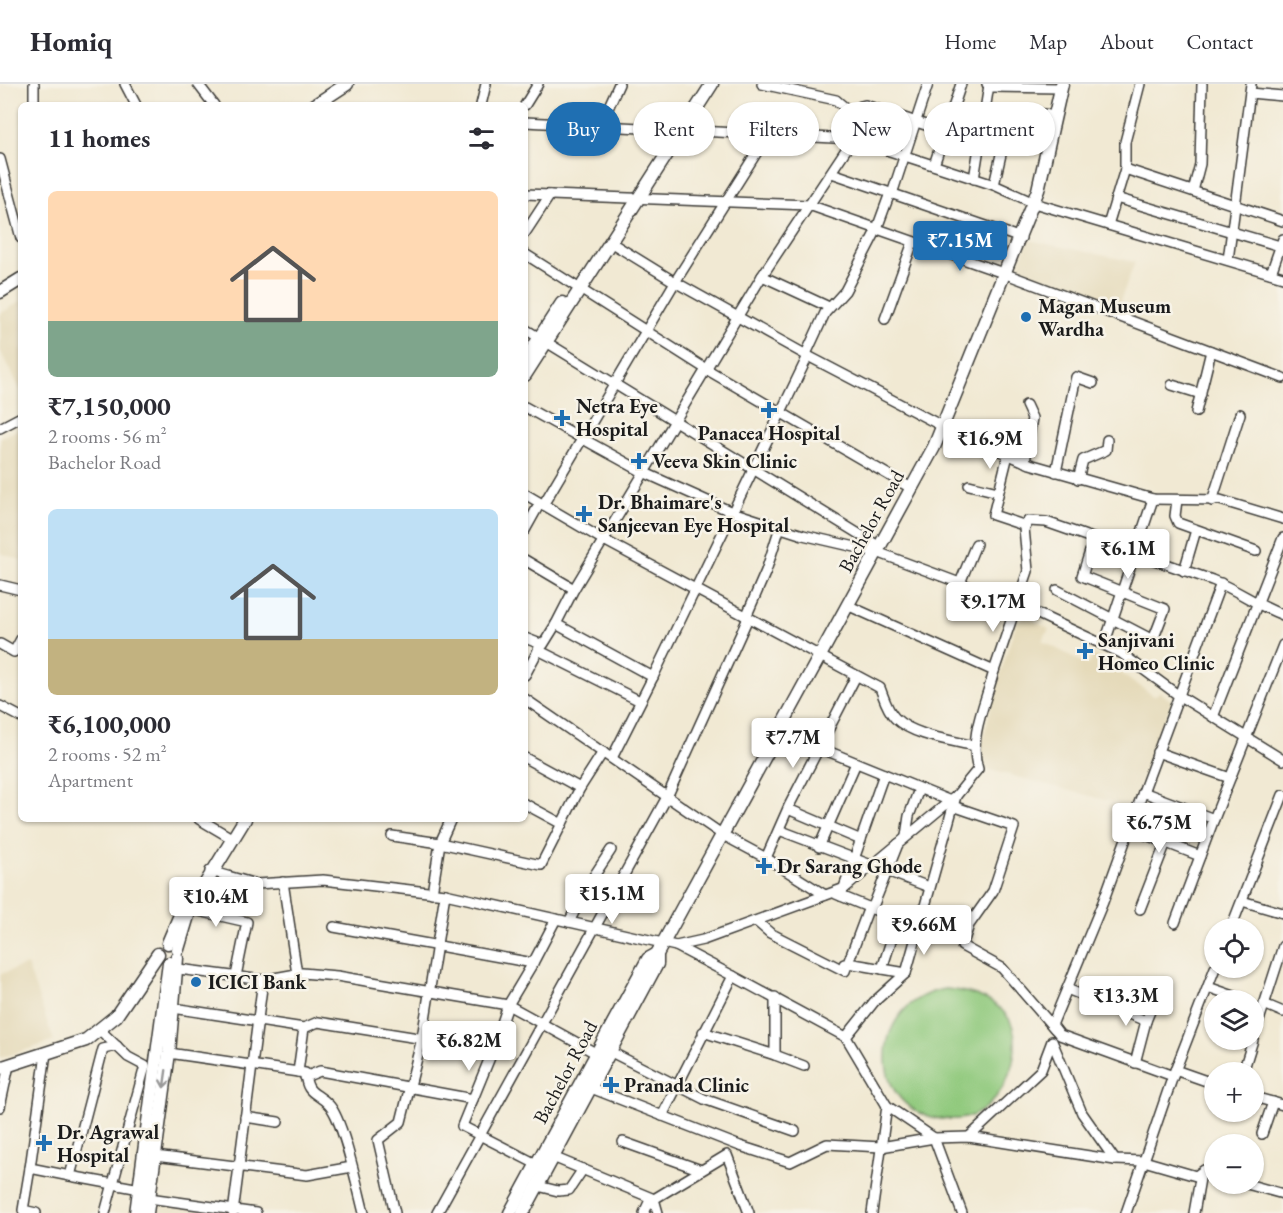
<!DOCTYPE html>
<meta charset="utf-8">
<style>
body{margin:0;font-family:"EB Garamond",serif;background:#f2f2f3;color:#2b2b33;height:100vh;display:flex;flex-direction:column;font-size:22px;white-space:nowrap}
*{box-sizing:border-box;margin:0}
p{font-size:20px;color:#7c7c81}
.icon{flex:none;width:33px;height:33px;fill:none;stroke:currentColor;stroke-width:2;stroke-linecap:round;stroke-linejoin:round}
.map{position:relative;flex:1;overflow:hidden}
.side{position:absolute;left:18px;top:18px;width:510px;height:720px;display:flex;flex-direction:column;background:#fff;border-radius:9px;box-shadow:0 2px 4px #0004}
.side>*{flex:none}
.guide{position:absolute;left:546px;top:18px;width:570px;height:54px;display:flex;gap:12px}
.buttons{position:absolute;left:1204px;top:834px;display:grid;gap:12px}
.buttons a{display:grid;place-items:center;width:60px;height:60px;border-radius:50%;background:#fff;box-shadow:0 2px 4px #0004;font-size:30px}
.price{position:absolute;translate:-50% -51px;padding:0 14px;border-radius:6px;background:#fff;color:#222;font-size:20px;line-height:39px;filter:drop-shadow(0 2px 3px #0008)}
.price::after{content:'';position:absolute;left:50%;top:36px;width:18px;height:14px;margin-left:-9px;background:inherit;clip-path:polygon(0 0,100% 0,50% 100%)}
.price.on{background:#1f6fb2;color:#fff}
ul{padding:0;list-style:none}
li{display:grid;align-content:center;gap:12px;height:318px;padding:0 30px}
li span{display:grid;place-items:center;height:186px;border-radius:9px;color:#555}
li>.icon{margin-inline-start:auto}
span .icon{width:108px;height:108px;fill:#fffc;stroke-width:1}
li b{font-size:26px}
h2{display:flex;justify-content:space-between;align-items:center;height:72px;padding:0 30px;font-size:26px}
.chip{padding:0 21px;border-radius:27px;background:#fff;box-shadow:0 2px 4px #0004;font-size:21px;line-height:54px}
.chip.on{background:#1f6fb2;color:#fff}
header{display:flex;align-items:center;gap:36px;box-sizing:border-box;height:84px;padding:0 30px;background:#fff;border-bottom:2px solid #e1e1e2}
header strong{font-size:28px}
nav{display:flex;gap:33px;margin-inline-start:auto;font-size:21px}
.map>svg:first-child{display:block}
.built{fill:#e5daba}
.green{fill:#90c97d;stroke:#56724c;stroke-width:1.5}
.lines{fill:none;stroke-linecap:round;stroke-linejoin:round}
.minor-casing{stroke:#3c3b37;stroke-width:12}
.major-casing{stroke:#3c3b37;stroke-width:15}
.minor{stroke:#fff;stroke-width:9}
.major{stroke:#fff;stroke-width:12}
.oneway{stroke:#999}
.poi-dot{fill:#1f6fb2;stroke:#f7f3e8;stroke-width:2}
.labels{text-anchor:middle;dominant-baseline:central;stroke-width:5;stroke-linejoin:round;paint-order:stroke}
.poi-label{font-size:20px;font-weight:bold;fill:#1c1c1c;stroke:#f7f3e8;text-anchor:start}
.street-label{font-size:20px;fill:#1c1c1c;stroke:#f7f3e8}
</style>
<header>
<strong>Homiq</strong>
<nav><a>Home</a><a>Map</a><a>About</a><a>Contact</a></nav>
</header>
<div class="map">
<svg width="1283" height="1129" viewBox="0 0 1283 1129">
<rect width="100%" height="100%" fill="#f7f3e8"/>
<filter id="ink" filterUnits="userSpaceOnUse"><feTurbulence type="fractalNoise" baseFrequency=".0167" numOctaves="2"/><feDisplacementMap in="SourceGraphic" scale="12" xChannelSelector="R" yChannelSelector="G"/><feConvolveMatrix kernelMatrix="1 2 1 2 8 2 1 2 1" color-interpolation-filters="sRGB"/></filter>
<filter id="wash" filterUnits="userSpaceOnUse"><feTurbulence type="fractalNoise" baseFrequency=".008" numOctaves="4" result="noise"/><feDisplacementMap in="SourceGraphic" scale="24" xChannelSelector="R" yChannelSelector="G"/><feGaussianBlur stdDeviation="1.35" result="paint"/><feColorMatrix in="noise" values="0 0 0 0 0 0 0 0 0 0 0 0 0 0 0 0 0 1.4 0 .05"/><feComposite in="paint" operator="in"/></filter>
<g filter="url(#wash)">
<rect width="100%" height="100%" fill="#f1e9d3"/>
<g class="built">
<path d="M1028 156 1135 178 1117 225 1016 187Z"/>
<path d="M21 217V307L0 267V230Z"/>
<path d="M21 344V476L0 469V354Z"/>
<path d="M1025 532 1049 545 1042 557 1088 581 1095 571 1154 612 1160 608 1172 617 1132 723 983 684 978 677 993 614 1016 539Z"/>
<path d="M27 881 54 957 0 974V890Z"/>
<path d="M159 1119 201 1124 200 1129H157Z"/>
</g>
<path class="green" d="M946 905C970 907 1005 917 1013 944 1023 979 996 1033 958 1035 865 1042 863 917 946 905Z"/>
</g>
<g filter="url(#ink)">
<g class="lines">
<g class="minor-casing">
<g id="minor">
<path d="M34 0V21"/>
<path d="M125 0 136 21"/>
<path d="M198 0 214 21"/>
<path d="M987 0 992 3 1061 4"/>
<path d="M1250 9 1283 12"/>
<path d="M481 21 486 0"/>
<path d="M525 21 538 0"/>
<path d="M858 35 861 22 865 21 980 59"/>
<path d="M525 38 853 55 994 101 1034 119 1283 193"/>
<path d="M600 42 619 0"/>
<path d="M0 75 21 154"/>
<path d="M934 81 961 0"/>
<path d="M1125 85 1283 137"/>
<path d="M832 89 1021 154"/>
<path d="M974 95 989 1"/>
<path d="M994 101 1002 66 1004 38C1016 29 1041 27 1055 33"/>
<path d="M1193 107 1200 80 1202 0"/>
<path d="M525 110 809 121 1006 190 1283 294"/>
<path d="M892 110 928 0"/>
<path d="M1116 114 1280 162"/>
<path d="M1108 141 1125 85V58L1140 0"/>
<path d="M525 149 550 111"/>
<path d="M525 170 706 285 911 404"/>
<path d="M1228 176 1251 0"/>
<path d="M1271 189 1283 155"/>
<path d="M762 192 829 223"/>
<path d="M885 235 913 158"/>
<path d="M525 245 880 463"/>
<path d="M806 270 825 229 845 207 876 147 890 109"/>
<path d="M808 272 942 342 1030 380 1153 415 1220 416 1283 435"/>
<path d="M1172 301 1201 310"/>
<path d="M525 323 643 388 732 428 803 451 877 468 1021 522 1121 569 1178 611 1283 676"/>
<path d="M1196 328 1211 267"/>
<path d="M0 344 21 333"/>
<path d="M1008 371 993 431 1026 442"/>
<path d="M1025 378 1032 334 1026 321"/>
<path d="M1056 388 1076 293 1093 299"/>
<path d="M1078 395 1083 376 1106 366 1107 356"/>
<path d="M969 401 998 408"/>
<path d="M525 410 602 455 880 604C884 614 887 626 895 634 913 652 951 656 975 662"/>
<path d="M1177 416 1175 432 1178 439 1256 467"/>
<path d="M1212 417 1240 330"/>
<path d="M543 421 675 198 769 49"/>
<path d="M525 446 540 419"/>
<path d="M525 476 574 505 556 540 653 593 808 272 675 198 610 158"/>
<path d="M1184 487 1196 446"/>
<path d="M960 499 976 460"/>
<path d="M0 501 21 506"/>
<path d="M574 505 762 192 853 55 858 35 836 16 762 0"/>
<path d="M1057 506 1153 556 1165 525 1082 492 1094 455"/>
<path d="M746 533 766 487 780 443"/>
<path d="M525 554 543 561 556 540"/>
<path d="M0 560 14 568 21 555"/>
<path d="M1104 561 1153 415"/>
<path d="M538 566 640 617"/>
<path d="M994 587 1028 487 1024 444 1028 437 1046 438 1212 496C1238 506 1256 521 1283 531"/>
<path d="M525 591 541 561"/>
<path d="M525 615 723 751 766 774 789 722 856 592"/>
<path d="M0 622 21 633"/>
<path d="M1213 633 1283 454"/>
<path d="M780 643 820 664 948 716 953 722 1014 743 993 807 969 841 962 862 1002 884 1055 945"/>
<path d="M1157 668 1230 694"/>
<path d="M525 674 580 704"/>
<path d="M612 674 653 593"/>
<path d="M1143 708 1221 499"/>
<path d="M525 720 562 740"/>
<path d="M788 725 861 756"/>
<path d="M199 735 233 755"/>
<path d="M1128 744 1200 772"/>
<path d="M779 746 929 803"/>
<path d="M392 752 440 759 541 781 580 704 603 668"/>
<path d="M906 752 909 732 919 705"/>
<path d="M819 763 856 679"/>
<path d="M766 774 825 811"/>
<path d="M210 787 256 800 323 796 445 810 676 862 703 856 845 804 956 712"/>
<path d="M283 798 297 890"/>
<path d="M432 809 440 759 451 735"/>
<path d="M836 810 917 843"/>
<path d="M841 812 884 690"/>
<path d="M1242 817 1283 829"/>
<path d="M190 825 247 838 236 892"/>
<path d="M872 825 898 760"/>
<path d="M1140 825 1166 758"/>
<path d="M756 837 770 849 845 887 848 879 906 889 956 712 978 685C968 653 986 618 994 587L847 521"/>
<path d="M569 838 588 801 611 766"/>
<path d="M1175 839 1214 735"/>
<path d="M334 843 533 879 556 835"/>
<path d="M1231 844 1283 711"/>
<path d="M844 880 848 879 869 823"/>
<path d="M171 884 263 896 233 1129"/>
<path d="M882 885 898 835"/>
<path d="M733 892 846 953 887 1022 872 1129"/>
<path d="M263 896 302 889 337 892 508 921 601 972"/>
<path d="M1208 903 1245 916"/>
<path d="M1067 905 1146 937 1158 908"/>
<path d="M1264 920 1283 928"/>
<path d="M173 924 304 944 298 988"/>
<path d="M304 944 318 938 493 966 473 1015 320 987 305 993"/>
<path d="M99 945 128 973 145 982 105 1129"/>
<path d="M703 948 775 971V913"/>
<path d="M1254 952 1283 862"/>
<path d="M846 953 874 918 906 889"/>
<path d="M1231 957V956"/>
<path d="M117 962 103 965 70 1092 140 1105 149 1114 256 1129"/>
<path d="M493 966 508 921 533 879"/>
<path d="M609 967 704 1015 795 1047"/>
<path d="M169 969 305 989C307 1012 316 1007 329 1021 343 1035 358 1106 364 1129"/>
<path d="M775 971 804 982"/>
<path d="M1135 979 1146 937"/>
<path d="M1175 986 1215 1000"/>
<path d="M1243 988 1253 956"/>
<path d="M1173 992 1060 951 1052 941 1103 818 1143 708 1214 735 1283 561"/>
<path d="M591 1004 740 1062 790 1078 827 1060 881 1063 934 1054 969 1053 1115 1076 1144 1077 1196 1092 1204 1086 1215 1090"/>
<path d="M1254 1013 1283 1021"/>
<path d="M473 1015 462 1042 542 1083"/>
<path d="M887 1022 934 1054 962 1129"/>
<path d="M0 1023 9 981"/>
<path d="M662 1032 733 892 676 862"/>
<path d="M245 1033 278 1038"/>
<path d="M1262 1050 1273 1018"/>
<path d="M969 1053 1041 986 1052 957 1082 1029 1115 1076"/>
<path d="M623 1058 701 1086"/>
<path d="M155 1072 307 1091 352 1083"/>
<path d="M553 1073 654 1115 658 1129"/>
<path d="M30 1084 46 969"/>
<path d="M1247 1100 1283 1110"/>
<path d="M538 1102 558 1107 569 1106 583 1085"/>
<path d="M654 1115 727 1071 749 1129"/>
<path d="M36 1129 23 1126 30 1084 70 1092"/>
<path d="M395 1129 378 1056 401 1038 422 954 445 810"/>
<path d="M437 1129 667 713 748 534"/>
<path d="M644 1129 651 1114"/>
<path d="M1126 1129 1173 992 1215 884"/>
<path d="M1194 1129 1201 1089"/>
</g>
</g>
<g class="major-casing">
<g id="major">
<path d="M315 21 347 0"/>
<path d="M0 208 21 195"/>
<path d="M525 276 562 219"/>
<path d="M525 291 712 0"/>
<path d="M168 859 189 810"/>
<path d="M178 865 190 825 245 735"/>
<path d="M0 984 86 956 116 932 158 870"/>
<path d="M136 1129 169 879"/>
<path d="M147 1129 169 969 177 874"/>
<path d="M510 1129 648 875 657 870"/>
<path d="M523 1129 657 880V870L934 363 1038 106 1062 0"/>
</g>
</g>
<use href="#minor" class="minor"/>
<use href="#major" class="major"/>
</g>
<defs><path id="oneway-shaft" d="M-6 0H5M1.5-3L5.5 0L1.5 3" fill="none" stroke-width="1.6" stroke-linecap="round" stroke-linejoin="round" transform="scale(1.5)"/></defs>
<use class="oneway" href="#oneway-shaft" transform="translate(165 995) rotate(98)"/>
</g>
<g class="poi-dot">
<circle cx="1026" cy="233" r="6"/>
<path d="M766 317h6v6h6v6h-6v6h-6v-6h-6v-6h6z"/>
<path d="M559 325h6v6h6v6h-6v6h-6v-6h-6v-6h6z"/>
<path d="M636 368h6v6h6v6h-6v6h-6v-6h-6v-6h6z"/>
<path d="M581 421h6v6h6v6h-6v6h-6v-6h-6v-6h6z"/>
<path d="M1082 558h6v6h6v6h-6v6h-6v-6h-6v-6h6z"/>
<path d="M761 773h6v6h6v6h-6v6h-6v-6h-6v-6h6z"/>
<circle cx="196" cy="898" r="6"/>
<path d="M608 992h6v6h6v6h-6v6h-6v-6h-6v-6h6z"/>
<path d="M41 1050h6v6h6v6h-6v6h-6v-6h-6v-6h6z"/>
</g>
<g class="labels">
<g class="poi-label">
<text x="1038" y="222">Magan Museum<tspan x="1038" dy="23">Wardha</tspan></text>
<text x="576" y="322">Netra Eye<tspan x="576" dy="23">Hospital</tspan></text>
<text x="769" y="349" text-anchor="middle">Panacea Hospital</text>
<text x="652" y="377">Veeva Skin Clinic</text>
<text x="598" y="418">Dr. Bhaimare's<tspan x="598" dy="23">Sanjeevan Eye Hospital</tspan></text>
<text x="1098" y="556">Sanjivani<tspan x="1098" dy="23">Homeo Clinic</tspan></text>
<text x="777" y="782">Dr Sarang Ghode</text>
<text x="208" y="898">ICICI Bank</text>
<text x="624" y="1001">Pranada Clinic</text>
<text x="57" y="1048">Dr. Agrawal<tspan x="57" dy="23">Hospital</tspan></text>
</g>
<g class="street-label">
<text transform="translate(871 437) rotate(-61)">Bachelor Road</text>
<text transform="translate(565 988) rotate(-62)">Bachelor Road</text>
</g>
</g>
</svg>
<div class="buttons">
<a><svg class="icon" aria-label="locate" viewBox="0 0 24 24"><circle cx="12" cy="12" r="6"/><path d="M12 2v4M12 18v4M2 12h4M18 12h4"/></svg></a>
<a><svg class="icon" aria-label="layers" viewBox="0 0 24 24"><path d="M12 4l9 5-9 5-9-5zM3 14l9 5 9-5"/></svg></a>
<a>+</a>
<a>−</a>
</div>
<b class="price on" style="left:960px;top:188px">₹7.15M</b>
<b class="price" style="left:990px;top:386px">₹16.9M</b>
<b class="price" style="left:1128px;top:496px">₹6.1M</b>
<b class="price" style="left:993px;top:549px">₹9.17M</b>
<b class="price" style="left:793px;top:685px">₹7.7M</b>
<b class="price" style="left:1159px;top:770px">₹6.75M</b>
<b class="price" style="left:612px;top:841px">₹15.1M</b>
<b class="price" style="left:216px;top:844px">₹10.4M</b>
<b class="price" style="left:924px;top:872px">₹9.66M</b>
<b class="price" style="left:1126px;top:943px">₹13.3M</b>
<b class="price" style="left:469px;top:988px">₹6.82M</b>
<div class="guide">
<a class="chip on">Buy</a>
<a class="chip">Rent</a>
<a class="chip">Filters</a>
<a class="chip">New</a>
<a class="chip">Apartment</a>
</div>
<section class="side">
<h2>11 homes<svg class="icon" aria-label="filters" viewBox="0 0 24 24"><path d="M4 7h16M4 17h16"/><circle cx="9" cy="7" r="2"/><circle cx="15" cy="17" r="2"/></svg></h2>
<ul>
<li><span style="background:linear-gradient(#ffd9b3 70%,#7fa58c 0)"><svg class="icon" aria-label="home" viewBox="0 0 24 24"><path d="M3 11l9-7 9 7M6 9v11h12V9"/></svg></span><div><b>₹7,150,000</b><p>2 rooms · 56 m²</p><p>Bachelor Road</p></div></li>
<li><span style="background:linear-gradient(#bfe0f5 70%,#c2b280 0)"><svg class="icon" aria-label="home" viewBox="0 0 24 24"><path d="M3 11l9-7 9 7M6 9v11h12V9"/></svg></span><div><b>₹6,100,000</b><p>2 rooms · 52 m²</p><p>Apartment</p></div></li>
</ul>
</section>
</div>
